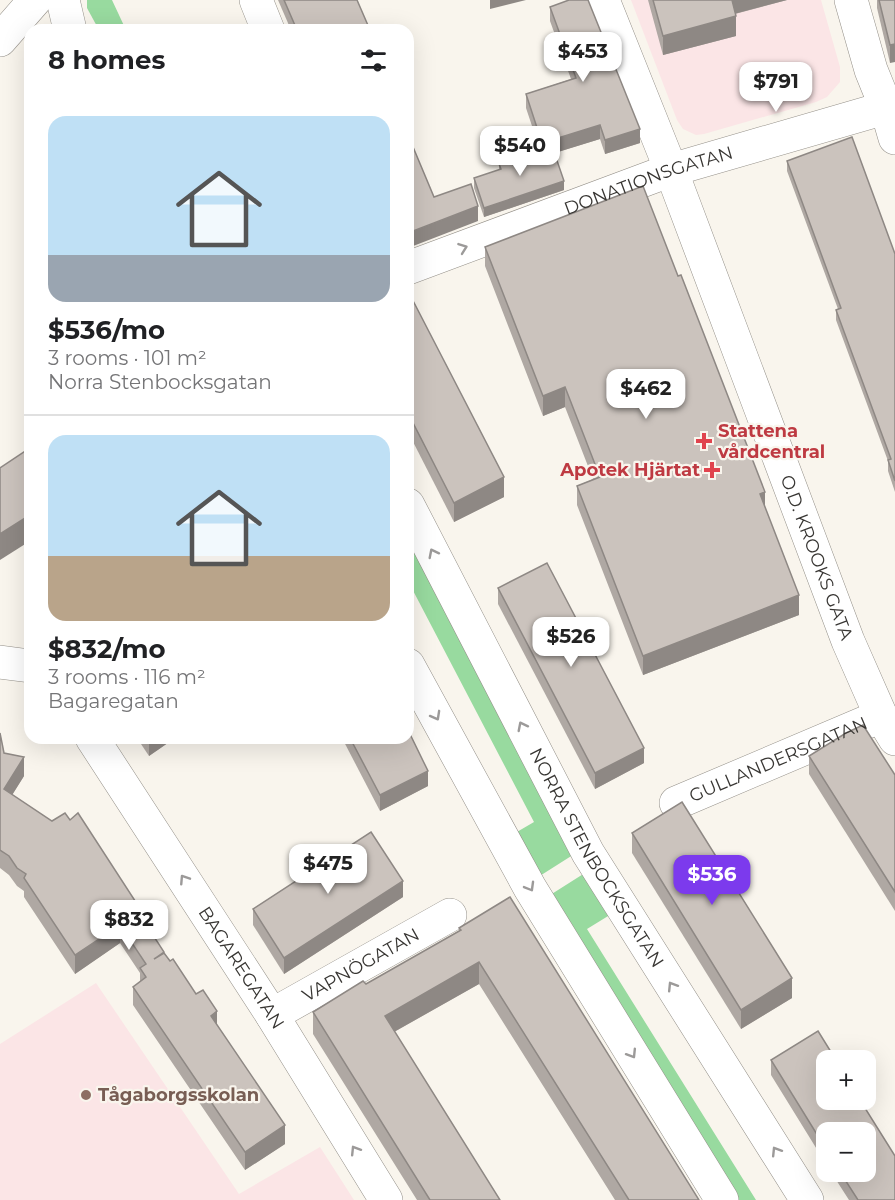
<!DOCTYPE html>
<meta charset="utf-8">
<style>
body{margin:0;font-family:Montserrat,sans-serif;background:#f6f6f6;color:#202124;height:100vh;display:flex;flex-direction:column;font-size:22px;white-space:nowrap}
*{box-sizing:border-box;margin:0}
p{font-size:20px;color:#757577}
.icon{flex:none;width:33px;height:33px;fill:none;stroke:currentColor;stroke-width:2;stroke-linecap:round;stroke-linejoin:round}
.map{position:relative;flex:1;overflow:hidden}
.details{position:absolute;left:24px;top:24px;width:390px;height:720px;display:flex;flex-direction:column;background:#fff;border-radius:18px;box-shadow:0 6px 24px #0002}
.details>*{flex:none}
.fabs{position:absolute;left:816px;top:1050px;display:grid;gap:12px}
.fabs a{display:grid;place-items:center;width:60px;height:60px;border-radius:12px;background:#fff;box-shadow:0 6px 24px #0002;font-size:30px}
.price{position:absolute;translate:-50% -51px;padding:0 14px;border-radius:12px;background:#fff;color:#222;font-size:20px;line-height:39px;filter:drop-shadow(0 2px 3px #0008)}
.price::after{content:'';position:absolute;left:50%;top:36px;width:18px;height:14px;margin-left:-9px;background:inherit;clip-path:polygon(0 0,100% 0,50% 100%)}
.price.active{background:#7c3aed;color:#fff}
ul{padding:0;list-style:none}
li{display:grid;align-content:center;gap:12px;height:318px;padding:0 24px}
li+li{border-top:2px solid #e0e0e0}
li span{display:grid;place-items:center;height:186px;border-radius:18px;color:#555}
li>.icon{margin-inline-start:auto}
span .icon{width:108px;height:108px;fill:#fffc;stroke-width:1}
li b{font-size:26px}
h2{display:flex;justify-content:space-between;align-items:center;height:72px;padding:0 24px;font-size:26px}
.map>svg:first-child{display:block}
.education{fill:#fbe5e6}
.green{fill:#98da9f}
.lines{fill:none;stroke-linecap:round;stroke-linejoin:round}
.minor-casing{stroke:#949089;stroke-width:34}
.minor{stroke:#fff;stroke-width:33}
.wall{fill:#afa8a3}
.shaded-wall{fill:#8e8884}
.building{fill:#cbc3bd;stroke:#8e8884;stroke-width:1.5}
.oneway{stroke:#9c9a99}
.health-dot{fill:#e0444e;stroke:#f9f5ed;stroke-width:2}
.education-dot{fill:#8d6e63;stroke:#f9f5ed;stroke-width:2}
.labels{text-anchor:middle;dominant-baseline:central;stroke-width:4.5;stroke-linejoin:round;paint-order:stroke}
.street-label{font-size:18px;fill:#383633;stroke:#f9f5ed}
.health-label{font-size:18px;font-weight:bold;fill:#be3a42;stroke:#f9f5ed;text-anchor:start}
.education-label{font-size:18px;font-weight:bold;fill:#785e54;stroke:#f9f5ed;text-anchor:start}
</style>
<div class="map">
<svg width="895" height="1200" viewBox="0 0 895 1200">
<rect width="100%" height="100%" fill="#f9f5ed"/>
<g class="education">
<path d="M631 0H821L840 67V82L827 97 816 102 704 134 696 135 683 129 677 120Z"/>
<path d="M96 983 239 1194 320 1147 354 1200H0V1044Z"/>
</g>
<g class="green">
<path d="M87 0H112L126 30H99L87 8Z"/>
<path d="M408 539 576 853 535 879 510 836 534 822 408 581Z"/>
<path d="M588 871 613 913 587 929 756 1200H736L547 897Z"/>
</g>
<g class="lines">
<g class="minor-casing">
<g id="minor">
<path d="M63 0 70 30"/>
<path d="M256 0 268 30"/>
<path id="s1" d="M603 0 671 170 848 641 881 716 895 739"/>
<path d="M851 0 871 70 886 107 895 138"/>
<path d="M0 40 35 0"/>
<path id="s2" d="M408 268 671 170 895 105"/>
<path id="s3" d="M408 505 588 853 807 1200"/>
<path d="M0 662 30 666"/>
<path d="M408 665 530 888 722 1200"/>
<path id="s4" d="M92 738 272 1015 386 1200"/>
<path id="s5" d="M676 803 881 716"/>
<path id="s6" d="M272 1015 450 915"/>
</g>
</g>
<use href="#minor" class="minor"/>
</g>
<g class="wall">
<path d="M278 0H357L370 30H291Z"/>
<path d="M648 0H787L735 14 736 36 663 55Z"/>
<path d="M877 0H895L890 63 877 8Z"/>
<path d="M550 7 640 143 605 154 600 139 554 153 564 190 484 217 474 188V178L499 170V164L540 150 526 108V94L571 79 550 21Z"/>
<path d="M30 139V168L28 166V140Z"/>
<path d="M787 161 895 254V492L888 471V461L836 320V310L838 309 787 171Z"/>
<path d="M485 247 765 507 799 615 643 675 577 505V486L593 479 565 407 543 416 485 266Z"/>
<path d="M408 291 504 497 454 522 408 432Z"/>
<path d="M498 588 644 763 595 789 498 604Z"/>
<path d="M0 733 4 753 24 776 12 795 141 918 170 961 217 1025 285 1144 245 1170 133 1005V987L140 982V973L120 943 75 974 24 897V891L17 886 9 875 0 868Z"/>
<path d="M137 738H175L149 756Z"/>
<path d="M342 738H408L428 786 380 811Z"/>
<path d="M809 756 895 775V911L809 774Z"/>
<path d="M632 833 792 998 741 1029 632 853Z"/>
<path d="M403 897 284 974 253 925V909Z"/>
<path d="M459 928 699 1200H615L479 984 394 1032 500 1200H417L313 1034V1012L366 984 459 931Z"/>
<path d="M771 1060 895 1200H849L831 1172H866L826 1132V1164L771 1075Z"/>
</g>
<g class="shaded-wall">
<path d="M490 0H526L490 9Z"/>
<path d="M730 0H787L730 15Z"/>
<path d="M736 16V36L663 55V36Z"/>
<path d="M895 44V62L890 63V45Z"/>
<path d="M600 125V139L542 157V143Z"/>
<path d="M640 129V143L605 154V140Z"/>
<path d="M564 181V190L484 217V208Z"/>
<path d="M478 206V221L408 248V233Z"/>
<path d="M565 387V407L543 416V396Z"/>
<path d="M504 477V497L454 522V503Z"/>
<path d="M765 492V512L760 494Z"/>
<path d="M30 515V541L0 560V534Z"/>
<path d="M799 595V615L643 675V656Z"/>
<path d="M152 738H175L149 756V740Z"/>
<path d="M644 748V763L595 789V773Z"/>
<path d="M24 757V776L4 808V789Z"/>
<path d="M428 771V786L380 811V795Z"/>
<path d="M403 881V897L284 974V958Z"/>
<path d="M120 925V943L75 974V955Z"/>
<path d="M479 962V984L385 1037V1016Z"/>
<path d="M792 978V998L741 1029V1010Z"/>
<path d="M217 1011V1030L211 1016Z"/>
<path d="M285 1125V1144L245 1170V1152Z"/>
</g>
<g class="building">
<path d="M284 0H357L370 30H297Z"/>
<path d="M569 0H588L640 129 605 140 600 125 542 143 526 94 576 78 550 7Z"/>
<path d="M653 0H732L736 16 663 36Z"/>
<path d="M879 0H895V44L890 45Z"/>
<path d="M408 135 434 197 471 184 478 206 408 233Z"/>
<path d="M852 137 895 254V481L888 460 891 459 836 310 841 308 787 161Z"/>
<path d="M552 146 564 181 484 208 474 178 501 169 499 164Z"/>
<path d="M643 186 678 276 681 275 765 492 760 494 799 595 643 656 577 486 600 477 565 387 543 396 485 247Z"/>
<path d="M408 291 504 477 454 503 408 413Z"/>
<path d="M30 448V515L0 534V468Z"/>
<path d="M547 563 644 748 595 773 498 588Z"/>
<path d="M863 725 895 775V892L809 756 846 733Z"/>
<path d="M408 730 428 771 380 795 350 738H408Z"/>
<path d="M0 733 4 753 24 757 4 789 52 821 65 813 70 820 78 813 141 910 138 912 164 952 154 959 164 953 170 961 173 959 196 994 203 990 217 1011 211 1016 285 1125 245 1152 133 987 146 977 140 968 146 964 120 925 75 955 24 878 26 874 17 868 9 856 0 850Z"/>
<path d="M682 802 792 978 741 1010 632 833Z"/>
<path d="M371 832 403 881 284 958 253 909Z"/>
<path d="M510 897 699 1200H629L479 962 385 1016 500 1200H430L313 1012 363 981 366 984 461 930 459 928Z"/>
<path d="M818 1031 836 1060H826V1100H860L895 1156V1200H858L840 1172H866V1132H826V1149L771 1060Z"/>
</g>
<defs><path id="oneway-chevron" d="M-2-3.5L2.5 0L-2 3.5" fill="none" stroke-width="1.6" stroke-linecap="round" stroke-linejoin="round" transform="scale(1.5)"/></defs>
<g class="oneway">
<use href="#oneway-chevron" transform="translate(463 248) rotate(-20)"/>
<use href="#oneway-chevron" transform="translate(433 553) rotate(-117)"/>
<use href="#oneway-chevron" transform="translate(436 716) rotate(61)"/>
<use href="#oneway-chevron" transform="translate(522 726) rotate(-117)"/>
<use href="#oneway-chevron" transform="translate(184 879) rotate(-123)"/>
<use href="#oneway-chevron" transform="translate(530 887) rotate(60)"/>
<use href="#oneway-chevron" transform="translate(672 986) rotate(-122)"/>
<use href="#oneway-chevron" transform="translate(632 1054) rotate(58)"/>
<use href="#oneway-chevron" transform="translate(355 1150) rotate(-122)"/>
<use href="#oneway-chevron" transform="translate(776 1151) rotate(-122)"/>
</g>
<g class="health-dot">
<path d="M701 432h6v6h6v6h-6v6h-6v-6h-6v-6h6z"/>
<path d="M709 461h6v6h6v6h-6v6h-6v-6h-6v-6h6z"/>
</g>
<circle class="education-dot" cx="86" cy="1095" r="6"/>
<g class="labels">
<g class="street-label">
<text stroke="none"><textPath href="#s2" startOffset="256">DONATIONSGATAN</textPath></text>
<text stroke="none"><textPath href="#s1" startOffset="597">O.D. KROOKS GATA</textPath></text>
<text stroke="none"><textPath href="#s5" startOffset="111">GULLANDERSGATAN</textPath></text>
<text stroke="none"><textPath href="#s3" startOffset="400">NORRA STENBOCKSGATAN</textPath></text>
<text stroke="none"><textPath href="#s6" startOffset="102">VAPNÖGATAN</textPath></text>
<text stroke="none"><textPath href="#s4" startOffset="274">BAGAREGATAN</textPath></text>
</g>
<g class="health-label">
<text x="718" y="431">Stattena<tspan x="718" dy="21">vårdcentral</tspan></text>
<text x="700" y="470" text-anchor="end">Apotek Hjärtat</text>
</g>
<g class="education-label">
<text x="98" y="1095">Tågaborgsskolan</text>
</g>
</g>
</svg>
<div class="fabs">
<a>+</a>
<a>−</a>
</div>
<b class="price" style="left:583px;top:83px">$453</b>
<b class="price" style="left:776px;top:113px">$791</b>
<b class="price" style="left:520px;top:177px">$540</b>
<b class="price" style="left:646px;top:420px">$462</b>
<b class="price" style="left:571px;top:668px">$526</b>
<b class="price" style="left:328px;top:895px">$475</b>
<b class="price active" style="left:712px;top:906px">$536</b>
<b class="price" style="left:129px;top:951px">$832</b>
<section class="details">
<h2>8 homes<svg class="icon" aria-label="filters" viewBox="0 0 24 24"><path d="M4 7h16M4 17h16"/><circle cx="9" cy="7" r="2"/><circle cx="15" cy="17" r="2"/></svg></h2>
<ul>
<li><span style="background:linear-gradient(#bfe0f5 75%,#9aa5b1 0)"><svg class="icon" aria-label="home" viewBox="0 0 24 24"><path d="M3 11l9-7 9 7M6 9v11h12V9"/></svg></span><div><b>$536/mo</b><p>3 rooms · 101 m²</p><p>Norra Stenbocksgatan</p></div></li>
<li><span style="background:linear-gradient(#bfe0f5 65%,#b9a48a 0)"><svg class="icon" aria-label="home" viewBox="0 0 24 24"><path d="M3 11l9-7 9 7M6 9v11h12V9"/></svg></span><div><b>$832/mo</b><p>3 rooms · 116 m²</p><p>Bagaregatan</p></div></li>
</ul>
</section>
</div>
